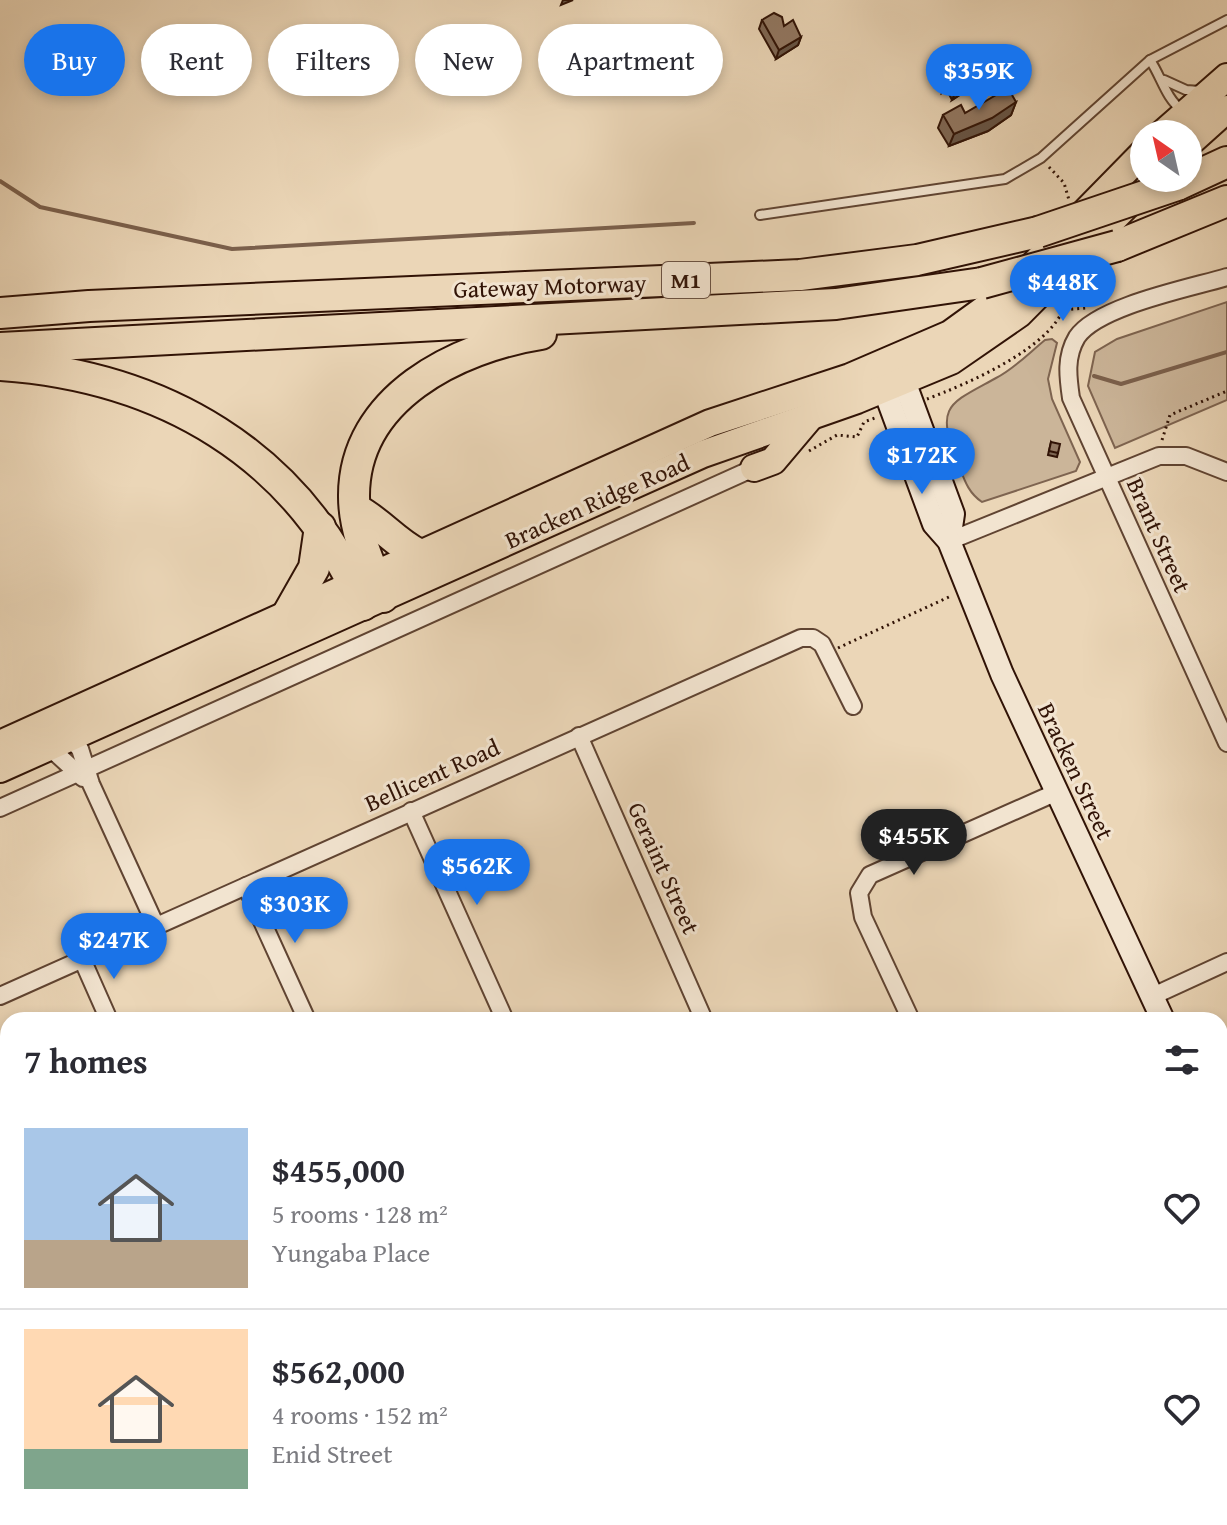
<!DOCTYPE html>
<meta charset="utf-8">
<style>
body{margin:0;font-family:"Gentium Book Plus",serif;background:#f7f7f7;color:#2b2b33;height:100vh;display:flex;flex-direction:column;font-size:30px;white-space:nowrap}
*{box-sizing:border-box;margin:0}
p{font-size:26px;color:#7c7c81}
.icon{flex:none;width:44px;height:44px;fill:none;stroke:currentColor;stroke-width:2;stroke-linecap:round;stroke-linejoin:round}
.map{position:relative;flex:1;overflow:hidden}
.side{position:absolute;left:0px;top:1012px;width:1228px;height:514px;display:flex;flex-direction:column;background:#fff;border-radius:24px 24px 0 0;box-shadow:0 4px 12px #0003}
.side>*{flex:none}
.banner{position:absolute;left:24px;top:24px;width:800px;height:72px;display:flex;gap:16px}
.needle{width:52px;rotate:326deg}
.tools{position:absolute;left:1130px;top:120px;display:grid;gap:16px}
.tools a{display:grid;place-items:center;width:72px;height:72px;border-radius:50%;background:#fff;box-shadow:0 4px 12px #0003;font-size:40px}
.price{position:absolute;translate:-50% -68px;padding:0 18px;border-radius:28px;background:#1a73e8;color:#fff;font-size:26px;line-height:52px;filter:drop-shadow(0 2px 4px #0008)}
.price::after{content:'';position:absolute;left:50%;top:48px;width:24px;height:18px;margin-left:-12px;background:inherit;clip-path:polygon(0 0,100% 0,50% 100%)}
.price.active{background:#222;color:#fff}
ul{padding:0;list-style:none}
li{display:flex;align-items:center;gap:24px;height:200px;padding:0 24px}
li+li{border-top:2px solid #e1e1e2}
li span{display:grid;place-items:center;flex:none;width:224px;height:160px;border-radius:0px;color:#555}
li>.icon{margin-inline-start:auto}
span .icon{width:96px;height:96px;fill:#fffc;stroke-width:1}
li b{font-size:34px}
h2{display:flex;justify-content:space-between;align-items:center;height:96px;padding:0 24px;font-size:34px}
.pill{padding:0 28px;border-radius:36px;background:#fff;box-shadow:0 4px 12px #0003;font-size:28px;line-height:72px}
.pill.active{background:#1a73e8;color:#fff}
.map>svg:first-child{display:block}
.green{fill:#cbb599;stroke:#7e6450;stroke-width:2}
.lines{fill:none;stroke-linecap:round;stroke-linejoin:round}
.stream{stroke:#7b604c;stroke-width:4}
.lane-casing{stroke:#604432;stroke-width:12}
.street-casing{stroke:#604432;stroke-width:20}
.secondary-casing{stroke:#311306;stroke-width:26}
.primary-casing{stroke:#311306;stroke-width:30}
.highway-casing{stroke:#311306;stroke-width:34}
.path{stroke:#311306;stroke-width:3;stroke-dasharray:2 4;stroke-linecap:butt}
.lane{stroke:#f2e4d0;stroke-width:8}
.street{stroke:#f2e4d0;stroke-width:16}
.secondary{stroke:#f2e4d0;stroke-width:22}
.primary{stroke:#ebd6b7;stroke-width:26}
.highway{stroke:#ebd6b7;stroke-width:30}
.highway-bridge-casing{stroke:#311306;stroke-width:34;stroke-linecap:butt}
.highway-bridge{stroke:#ebd6b7;stroke-width:30}
.wall{fill:#7e6754;stroke:#311306;stroke-width:2}
.shaded-wall{fill:#665445;stroke:#311306;stroke-width:2}
.building{fill:#927862;stroke:#311306;stroke-width:2}
.labels{text-anchor:middle;dominant-baseline:central;stroke-width:6;stroke-linejoin:round;paint-order:stroke}
.shield{fill:#f2e4d0;stroke:#6b5243;stroke-width:2}
.shield-label{font-size:22px;font-weight:bold;fill:#311306}
.street-label{font-size:24px;fill:#311306;stroke:#f2e4d0}
</style>
<div class="map">
<svg width="1227" height="1525" viewBox="0 0 1227 1525">
<rect width="100%" height="100%" fill="#ebd6b7"/>
<filter id="stains"><feTurbulence type="fractalNoise" baseFrequency=".0025" numOctaves="4"/><feColorMatrix values="0 0 0 0 .2 0 0 0 0 .09 0 0 0 0 .02 0 0 0 .5 -.17"/></filter>
<radialGradient id="worn" r=".72"><stop offset=".6" stop-color="#630" stop-opacity="0"/><stop offset="1" stop-color="#630" stop-opacity=".3"/></radialGradient>
<g class="green">
<path d="M1227 302V400L1115 448 1088 386 1095 352 1117 339Z"/>
<path d="M1052 339 1057 343 1048 379 1052 399 1080 462 1076 471 982 502C967 492 964 478 957 461 935 405 949 404 996 378 1014 369 1029 353 1045 340Z"/>
</g>
<g class="lines">
<g class="stream">
<path d="M0 181 40 207 232 249 694 223"/>
<path d="M1094 376 1121 384 1227 352"/>
</g>
<g class="lane-casing">
<g id="lane">
<path d="M1150 60C1161 76 1166 99 1182 110"/>
<path d="M1164 80 1186 90 1201 91"/>
<path d="M760 215 1005 179 1041 158 1150 60 1227 20"/>
</g>
</g>
<g class="street-casing">
<g id="street">
<path d="M1227 277C1190 288 1098 306 1077 337 1065 357 1068 377 1071 398L1227 743"/>
<path d="M949 541 1159 456H1186L1227 472"/>
<path d="M66 734 80 749 91 784 156 926"/>
<path d="M579 736 704 1020"/>
<path d="M49 747 83 778"/>
<path d="M0 808 754 468"/>
<path d="M411 811 505 1020"/>
<path d="M246 886 307 1020"/>
<path d="M82 959 109 1020"/>
<path d="M0 996 801 638H813L822 644 853 706"/>
<path d="M1153 996 1227 962"/>
<path d="M911 1020 863 917 859 893 870 875 1057 792"/>
<path d="M0 1220 8 1238"/>
<path d="M1220 1334 1227 1330"/>
<path d="M0 1507 8 1503"/>
<path d="M131 1518 134 1525"/>
<path d="M333 1518 336 1525"/>
<path d="M901 1525 912 1518"/>
</g>
</g>
<g class="secondary-casing">
<g id="secondary">
<path d="M898 365 953 514 949 541"/>
<path d="M879 375 934 524 949 541 1002 674 1163 1020"/>
<path d="M1220 1144 1227 1159"/>
<path d="M389 1525 405 1518"/>
</g>
</g>
<g class="primary-casing">
<g id="primary">
<path d="M1162 134 1227 77"/>
<path d="M1188 144 1227 109"/>
<path d="M754 468 773 461 811 416"/>
<path d="M0 744 710 423 850 377 950 334 1004 295 1144 152"/>
<path d="M0 769 703 454 857 400 951 361 1019 314 1134 198"/>
</g>
</g>
<g class="highway-casing">
<g id="highway">
<path d="M1177 185 1227 162"/>
<path d="M1117 246 1227 201"/>
<path d="M0 313 89 306 800 275 917 260 1038 232"/>
<path d="M0 348 836 304 982 283"/>
<path d="M0 365C162 376 297 453 363 605"/>
<path d="M355 509C379 521 394 542 418 554"/>
<path d="M383 597C370 565 354 532 354 497 353 398 457 347 541 334"/>
<path d="M289 612 314 568 320 527"/>
</g>
</g>
<g class="path">
<path d="M1049 167 1064 183 1069 200"/>
<path d="M1063 310 1067 294"/>
<path d="M927 399C967 384 1046 350 1063 310L1086 308"/>
<path d="M1162 440 1170 415 1227 391"/>
<path d="M809 451 837 435 857 437 864 422 875 418"/>
<path d="M838 648 951 596"/>
<path d="M537 1518 540 1525"/>
</g>
<use href="#lane" class="lane"/>
<use href="#street" class="street"/>
<use href="#secondary" class="secondary"/>
<use href="#primary" class="primary"/>
<use href="#highway" class="highway"/>
<g class="highway-bridge-casing">
<g id="highway-bridge">
<path d="M1038 232 1177 185"/>
<path d="M982 283 1117 246"/>
</g>
</g>
<use href="#highway-bridge" class="highway-bridge"/>
</g>
<g class="wall">
<path d="M762 20 784 26 801 37 798 45 776 59 759 29Z"/>
<path d="M941 69 980 75 967 83 964 92 952 100 947 90 942 93 938 78Z"/>
<path d="M1016 102 1011 115 988 131 949 146 938 128 943 115 965 113Z"/>
<path d="M1051 442 1058 453 1057 457 1048 455Z"/>
<path d="M547 1518H569L555 1525H551Z"/>
</g>
<g class="shaded-wall">
<path d="M563 0H573L561 5Z"/>
<path d="M801 37 798 45 776 59 779 50Z"/>
<path d="M983 67 980 75 961 87 964 78Z"/>
<path d="M950 82 947 90 942 93 945 85Z"/>
<path d="M968 84 964 92 952 100 956 91Z"/>
<path d="M1016 102 1011 115 988 131 949 146 954 134Z"/>
<path d="M1227 1274V1284L1220 1288V1278Z"/>
<path d="M555 1518H569L555 1525H553Z"/>
</g>
<g class="building">
<path d="M774 13 782 17 784 26 793 20 801 37 779 50 762 20Z"/>
<path d="M973 50 983 67 964 78 968 84 956 91 950 82 945 85 941 69Z"/>
<path d="M1008 88 1016 102 992 118 954 134 943 115 961 105 965 113Z"/>
<path d="M1051 442 1060 444 1058 453 1049 451Z"/>
<path d="M1223 1241 1227 1247V1274L1220 1278V1242Z"/>
</g>
<g class="labels">
<rect class="shield" x="662" y="262" width="48" height="36" rx="6"/>
<g class="shield-label">
<text x="686" y="280">M1</text>
</g>
<g class="street-label">
<text transform="translate(550 286) rotate(-2)">Gateway Motorway</text>
<text transform="translate(597 501) rotate(-24)">Bracken Ridge Road</text>
<text transform="translate(1159 535) rotate(66)">Brant Street</text>
<text transform="translate(1076 771) rotate(65)">Bracken Street</text>
<text transform="translate(432 775) rotate(-24)">Bellicent Road</text>
<text transform="translate(664 868) rotate(66)">Geraint Street</text>
</g>
</g>
<rect width="100%" height="100%" filter="url(#stains)"/>
<rect width="100%" height="100%" fill="url(#worn)"/>
</svg>
<div class="tools">
<a><svg class="needle" viewBox="-14 -14 28 28"><path d="M0-13l5 13h-10z" fill="#e53935"/><path d="M0 13l5-13h-10z" fill="#7c7c81"/></svg></a>
</div>
<b class="price" style="left:979px;top:112px">$359K</b>
<b class="price" style="left:1063px;top:323px">$448K</b>
<b class="price" style="left:922px;top:496px">$172K</b>
<b class="price active" style="left:914px;top:877px">$455K</b>
<b class="price" style="left:477px;top:907px">$562K</b>
<b class="price" style="left:295px;top:945px">$303K</b>
<b class="price" style="left:114px;top:981px">$247K</b>
<div class="banner">
<a class="pill active">Buy</a>
<a class="pill">Rent</a>
<a class="pill">Filters</a>
<a class="pill">New</a>
<a class="pill">Apartment</a>
</div>
<section class="side">
<h2>7 homes<svg class="icon" aria-label="filters" viewBox="0 0 24 24"><path d="M4 7h16M4 17h16"/><circle cx="9" cy="7" r="2"/><circle cx="15" cy="17" r="2"/></svg></h2>
<ul>
<li><span style="background:linear-gradient(#a9c7e8 70%,#b9a48a 0)"><svg class="icon" aria-label="home" viewBox="0 0 24 24"><path d="M3 11l9-7 9 7M6 9v11h12V9"/></svg></span><div><b>$455,000</b><p>5 rooms · 128 m²</p><p>Yungaba Place</p></div><svg class="icon" aria-label="heart" viewBox="0 0 24 24"><path d="M12 20l-8-8c-3-5 5-10 8-4 3-6 11-1 8 4z"/></svg></li>
<li><span style="background:linear-gradient(#ffd9b3 75%,#7fa58c 0)"><svg class="icon" aria-label="home" viewBox="0 0 24 24"><path d="M3 11l9-7 9 7M6 9v11h12V9"/></svg></span><div><b>$562,000</b><p>4 rooms · 152 m²</p><p>Enid Street</p></div><svg class="icon" aria-label="heart" viewBox="0 0 24 24"><path d="M12 20l-8-8c-3-5 5-10 8-4 3-6 11-1 8 4z"/></svg></li>
</ul>
</section>
</div>
